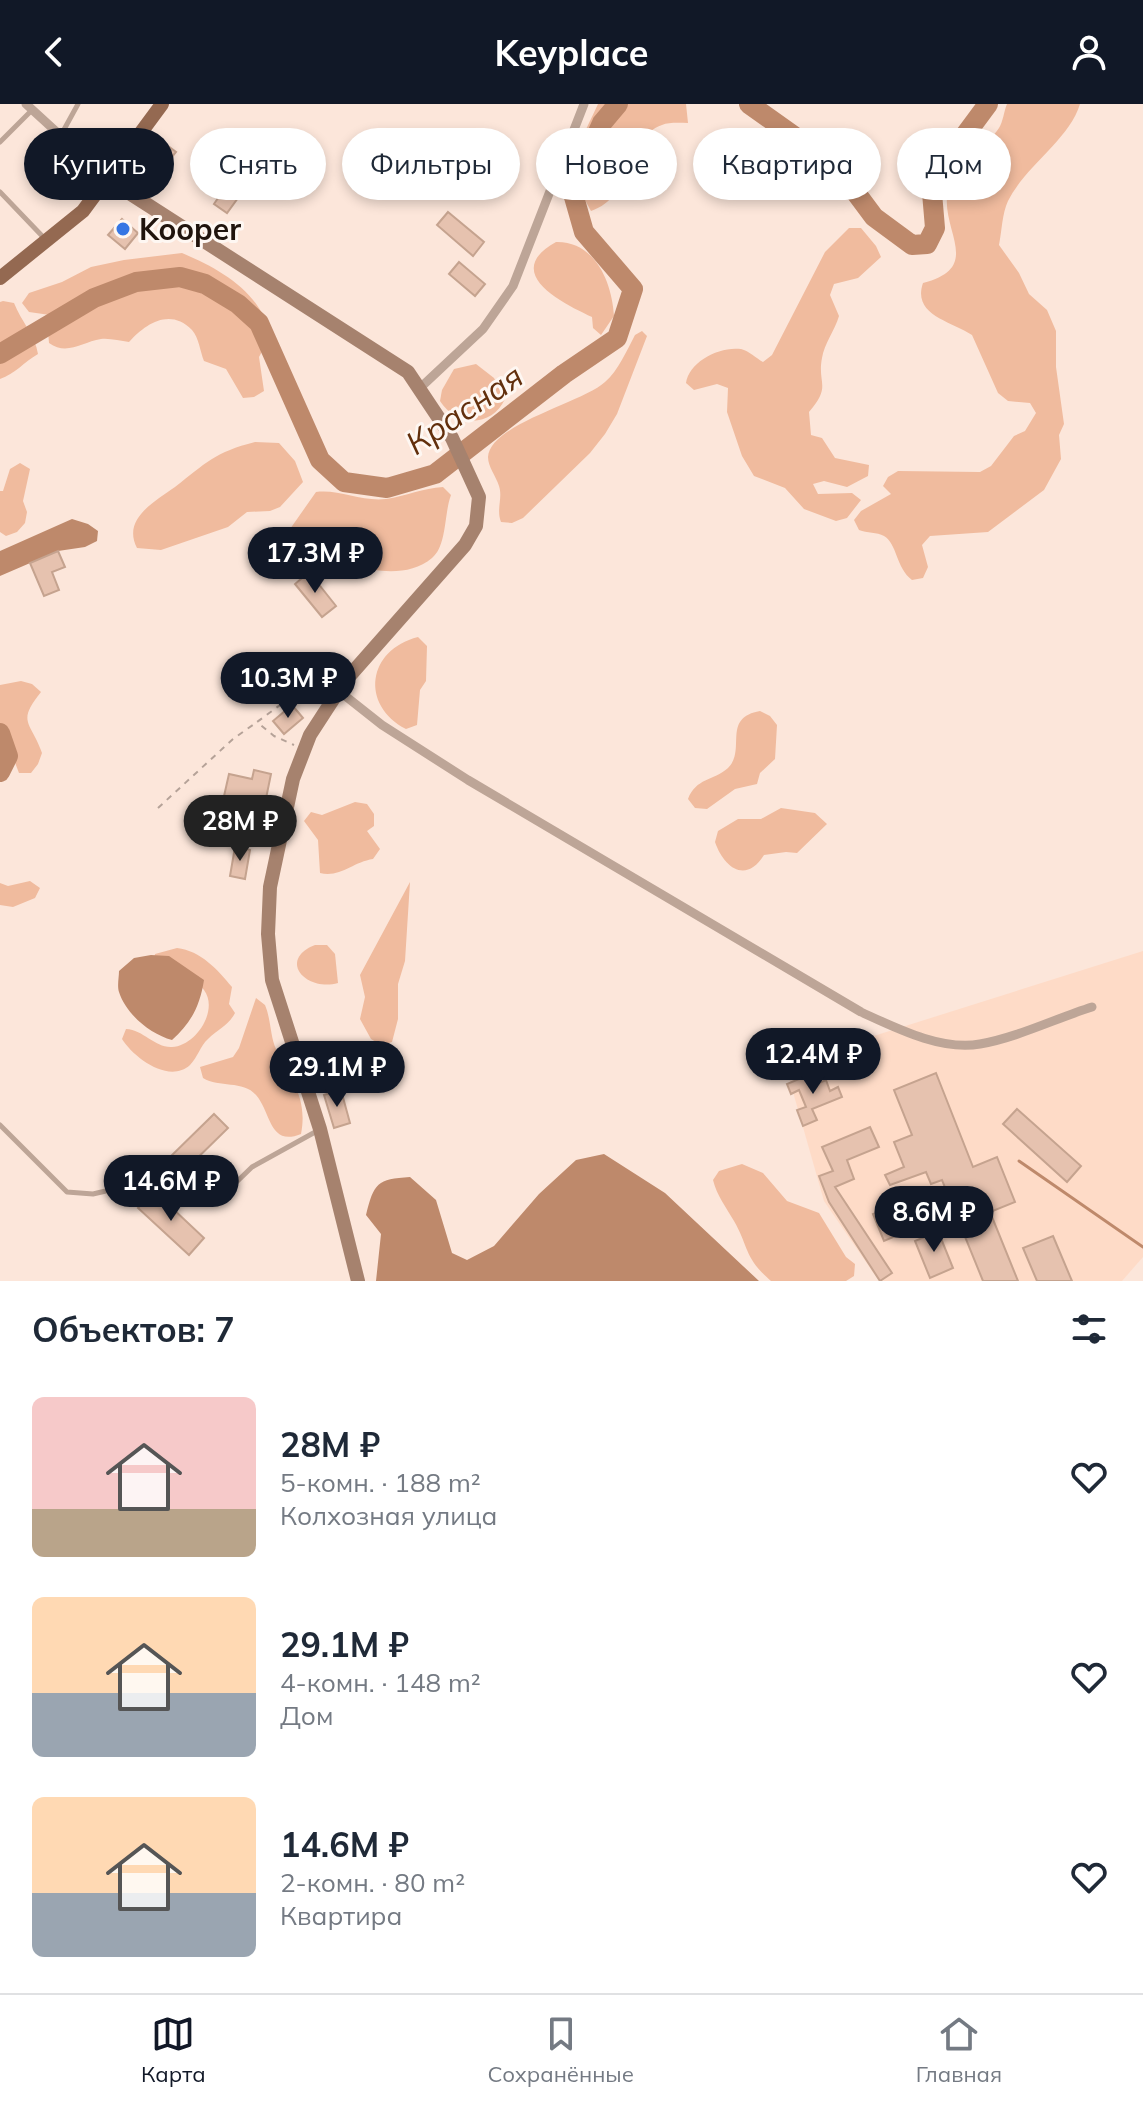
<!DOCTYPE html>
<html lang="ru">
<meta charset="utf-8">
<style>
body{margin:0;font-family:Mulish,sans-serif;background:#f2f2f3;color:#1f2937;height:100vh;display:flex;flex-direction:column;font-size:30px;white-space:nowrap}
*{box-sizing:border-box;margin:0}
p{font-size:26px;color:#747a83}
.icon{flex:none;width:44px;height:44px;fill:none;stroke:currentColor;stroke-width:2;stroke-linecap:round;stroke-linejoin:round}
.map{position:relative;height:1177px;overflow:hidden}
.details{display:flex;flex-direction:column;background:#fff;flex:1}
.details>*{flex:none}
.guide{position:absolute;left:24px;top:24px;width:1096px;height:72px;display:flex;gap:16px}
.price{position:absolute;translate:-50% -68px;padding:0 18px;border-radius:28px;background:#111827;color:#fff;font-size:26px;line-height:52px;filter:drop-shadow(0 2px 4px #0008)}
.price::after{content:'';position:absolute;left:50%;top:48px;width:24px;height:18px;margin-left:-12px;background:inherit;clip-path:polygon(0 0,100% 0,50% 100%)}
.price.active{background:#222;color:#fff}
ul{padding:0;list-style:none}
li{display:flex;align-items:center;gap:24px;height:200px;padding:0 32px}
li span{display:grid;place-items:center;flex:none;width:224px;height:160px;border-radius:12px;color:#555}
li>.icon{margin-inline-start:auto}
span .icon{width:96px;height:96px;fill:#fffc;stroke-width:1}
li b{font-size:34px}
h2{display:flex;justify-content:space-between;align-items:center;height:96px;padding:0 32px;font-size:34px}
.chip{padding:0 28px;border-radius:36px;background:#fff;box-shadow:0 4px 12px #0003;font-size:28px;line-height:72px}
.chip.active{background:#111827;color:#fff}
header{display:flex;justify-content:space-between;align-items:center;height:104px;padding:0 32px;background:#111827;color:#fff;font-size:36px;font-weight:700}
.menu{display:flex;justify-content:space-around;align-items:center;height:112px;border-top:2px solid #e0e1e3;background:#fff;font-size:22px;color:#747a83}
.menu a{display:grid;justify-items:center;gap:4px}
.menu .active{color:#111827}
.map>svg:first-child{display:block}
.built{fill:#fedbc7}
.green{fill:#f0bb9e}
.water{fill:#be896b}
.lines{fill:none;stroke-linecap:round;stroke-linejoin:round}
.stream{stroke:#be896b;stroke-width:3}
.river{stroke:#be896b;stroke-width:20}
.building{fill:#e6c2af;stroke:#c5a38f;stroke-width:2}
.path{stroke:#b5a298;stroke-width:2;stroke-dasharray:6 6;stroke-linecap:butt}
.lane{stroke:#bda597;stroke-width:5}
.street{stroke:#bda597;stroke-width:9}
.secondary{stroke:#a6826e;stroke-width:14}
.primary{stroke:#946951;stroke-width:14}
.poi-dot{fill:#3576e4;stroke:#fef7f2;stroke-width:3}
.labels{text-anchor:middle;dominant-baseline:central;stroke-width:6;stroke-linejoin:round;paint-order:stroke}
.poi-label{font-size:30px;font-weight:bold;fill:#20140d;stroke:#fef7f2;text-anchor:start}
.water-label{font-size:32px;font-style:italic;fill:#622f0c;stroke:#fef7f2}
</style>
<header><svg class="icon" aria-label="back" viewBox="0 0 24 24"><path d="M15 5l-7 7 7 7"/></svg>Keyplace<svg class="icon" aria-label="person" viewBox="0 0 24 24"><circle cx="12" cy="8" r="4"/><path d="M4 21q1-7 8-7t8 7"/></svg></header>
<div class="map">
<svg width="1143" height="1177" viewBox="0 0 1143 1177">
<rect width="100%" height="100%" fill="#fce6da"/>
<path class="built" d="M1143 847V1153L1122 1177H879L824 1097 785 960Z"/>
<g class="green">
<path d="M598 0H686L688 19C680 19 669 18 662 21 626 33 634 93 591 107L569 67C576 44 588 22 598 0Z"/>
<path d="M1007 0H1080C1069 36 1026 61 1008 97 1002 110 1002 126 999 141L1019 169 1029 190 1047 206 1056 227V263L1064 320 1059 331 1061 355 1044 386 988 428 930 432 922 441 928 463 923 474 912 476C896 464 897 439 884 432 877 428 867 429 859 426L854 416 861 407 891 390 883 382 888 373 898 367 980 368 991 362 1014 332 1025 327 1036 309 1030 299 1008 297 998 289 972 231C950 217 912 211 923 179 985 163 939 126 948 86 952 66 988 41 999 24 1003 18 1004 7 1007 0Z"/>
<path d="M849 124H861L876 142 881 153 858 174 834 180 830 191 839 212C835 226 824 240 822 254 817 280 832 282 809 308L811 331 822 334 835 354 869 361 868 372 847 383 824 377 813 380 818 390 852 389 861 396 847 414 836 417 804 405 785 384 754 372 742 352 727 308 728 284 717 280 694 286 686 279C689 258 719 242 741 245 749 247 756 254 763 258L772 251 825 148Z"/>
<path d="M556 138C595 137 612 178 614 212L601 231 593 224 592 213C564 200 500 169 556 138Z"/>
<path d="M182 149C220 165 263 189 270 233L259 253 264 287 254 293 243 294 226 265 204 257C200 247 199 234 192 226 170 203 145 220 129 238 120 237 110 234 101 235 82 238 67 252 49 239L48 227 64 213 29 208 22 199 29 189 62 178 91 163 124 156Z"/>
<path d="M3 197 14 199C21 217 35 231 38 250 24 258 15 270 0 275V198Z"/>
<path d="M642 227 647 232 617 310 605 330 590 349 523 414 512 419 501 418C496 405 503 394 499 382 496 372 488 363 488 353 490 320 582 299 605 278 618 267 627 246 635 231Z"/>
<path d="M476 260 494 274 505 295C492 323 457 324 440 297L442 286 454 265Z"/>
<path d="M255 338 279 339 295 357 303 378 280 403 270 407 247 408 228 423 161 446 137 444C122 415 154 398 175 383 206 359 215 348 255 338Z"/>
<path d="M20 359 30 365 23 397 27 408 25 419 17 428 6 432 0 428V387H3L10 365Z"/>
<path d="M443 383 451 391C444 409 447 442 432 454 401 480 354 460 318 457 305 456 294 458 282 455L276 445 316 388C339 385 362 398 386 395 406 392 423 384 443 383Z"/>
<path d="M418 533 427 542 426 577 420 586 417 621 406 625C360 601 367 546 418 533Z"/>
<path d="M21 577 32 580 41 588C16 619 31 617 42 649L38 660 31 669H19L0 619V581Z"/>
<path d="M760 607 770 612 777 621 775 655 760 669 757 680 735 685 707 705 695 704 688 695C696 674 713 677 728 664 747 646 721 614 760 607Z"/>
<path d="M355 698 367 700 374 710V722L367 727 380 745 373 755C353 758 340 774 320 769L318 736 304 717 311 708 322 711Z"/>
<path d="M781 704 815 709 827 720 797 749 786 748 764 751C746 780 724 764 715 738L718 727 738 715H761Z"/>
<path d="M30 777 40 784 35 794 13 803 0 801V779L8 782Z"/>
<path d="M410 778 405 857 398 880V915L392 938 381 941 371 935 360 915 365 893 360 871Z"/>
<path d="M315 841H327L335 850 338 879C306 888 277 856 315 841Z"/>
<path d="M177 844C201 847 217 865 232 883L229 900 235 909C228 922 218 925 208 935 200 942 198 953 190 961 169 980 134 954 122 935L126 925C144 926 155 944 172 943 196 942 219 906 204 886 194 872 168 867 153 861L155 850Z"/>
<path d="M256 894 265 901C271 915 270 932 276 945 291 975 308 994 301 1030 269 1043 271 1008 256 991 243 976 219 984 203 974L200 963 233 953 239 944Z"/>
<path d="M742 1060 763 1069 787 1097 819 1109 846 1153 855 1160 854 1172 846 1177H771C744 1154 749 1143 734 1117 726 1103 717 1092 713 1076L719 1067Z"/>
</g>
<g class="water">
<path d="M72 415 88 420 98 427 97 437 85 443 58 447 0 472V447Z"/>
<path d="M151 851 169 852 204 876C200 902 191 919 172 936 150 930 126 910 119 888 117 882 119 873 119 867L134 854Z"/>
<path d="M604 1050 665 1089 759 1177H376L381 1130 366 1111C374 1079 377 1075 410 1073L436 1096 452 1149 467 1156 494 1142 539 1090 576 1056Z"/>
</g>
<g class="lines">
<path class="stream" d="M1019 1057 1143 1143"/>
<g class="river">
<path d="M749 0 836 62 874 113 912 141 927 140 935 124 931 77 988 0"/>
<path d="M0 250 94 194 136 178 180 173 205 180 238 200 259 219 320 356 344 378 387 384 435 370 564 270 617 234 633 185 584 128 572 86 602 19 618 0"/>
<path d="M0 629 8 652 0 668"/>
</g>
</g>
<g class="building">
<path d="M164 39 176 48 162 65 151 56Z"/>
<path d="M229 78 243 87 227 109 214 100Z"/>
<path d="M448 108 484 138 473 152 437 121Z"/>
<path d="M122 115 138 129 125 145 108 131Z"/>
<path d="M459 158 485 180 475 192 449 170Z"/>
<path d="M58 447 65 463 52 468 59 486 44 492 30 459Z"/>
<path d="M309 468 336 502 322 513 295 480Z"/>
<path d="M292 601 303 614 284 630 273 617Z"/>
<path d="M254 666 271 670 262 714 244 710 245 706 222 701 229 670 252 675Z"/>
<path d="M235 743 250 746 245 775 230 772Z"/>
<path d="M813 969 817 980 826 976 830 987 838 983 842 993 812 1005 817 1016 803 1022 797 1006 806 1003 799 986 791 990 787 980Z"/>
<path d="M936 969 973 1063 997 1053 1015 1098 990 1108 1018 1177H983L942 1076 931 1080 926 1068 890 1081 885 1071 904 1063 894 1038 912 1031 894 986Z"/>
<path d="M341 986 350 1019 334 1024 324 991Z"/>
<path d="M1017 1005 1081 1062 1067 1078 1003 1020Z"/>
<path d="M214 1010 228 1024 180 1071 166 1057Z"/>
<path d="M870 1023 879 1043 847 1056 854 1075 835 1083 892 1169 880 1177 829 1098 819 1072 833 1067 822 1043Z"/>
<path d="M154 1087 204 1134 189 1151 138 1104Z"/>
<path d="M894 1102 905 1128 884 1137 873 1110Z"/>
<path d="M938 1127 953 1164 930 1174 915 1137Z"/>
<path d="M1053 1132 1072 1177H1037L1023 1144Z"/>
</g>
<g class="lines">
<g class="path">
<path d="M291 593 257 618 274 632 294 641"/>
<path d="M158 704 233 635 257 618"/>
</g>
<g class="lane">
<path d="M61 31 78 0"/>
<path d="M0 38 32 6"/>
<path d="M0 88 46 136"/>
<path d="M0 1021 67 1088 93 1090 148 1077 161 1079 193 1098 208 1099 220 1094 252 1063 317 1027"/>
</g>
<g class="street">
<path d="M26 0 109 76"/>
<path d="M420 284 483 225 513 182 584 0"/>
<path d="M339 587 382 621 468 676 861 908C896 924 941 947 980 940 1016 934 1057 914 1092 903"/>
</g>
<path class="secondary" d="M109 76 408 268 452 334 479 393 476 422 465 441 345 577 310 631 293 675 270 783 268 830 272 876 320 1025 358 1177"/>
<path class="primary" d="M0 174 83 107 162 0"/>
</g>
<circle class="poi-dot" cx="123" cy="125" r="8"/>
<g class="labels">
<g class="poi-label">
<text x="139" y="125">Kooper</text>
</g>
<g class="water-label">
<text transform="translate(464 305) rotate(-34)">Красная</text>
</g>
</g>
</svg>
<b class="price" style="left:315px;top:491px">17.3M ₽</b>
<b class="price" style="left:288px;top:616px">10.3M ₽</b>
<b class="price active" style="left:240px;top:759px">28M ₽</b>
<b class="price" style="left:813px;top:992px">12.4M ₽</b>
<b class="price" style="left:337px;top:1005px">29.1M ₽</b>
<b class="price" style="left:171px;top:1119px">14.6M ₽</b>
<b class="price" style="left:934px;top:1150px">8.6M ₽</b>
<div class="guide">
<a class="chip active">Купить</a>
<a class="chip">Снять</a>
<a class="chip">Фильтры</a>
<a class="chip">Новое</a>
<a class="chip">Квартира</a>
<a class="chip">Дом</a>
</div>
</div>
<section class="details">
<h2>Объектов: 7<svg class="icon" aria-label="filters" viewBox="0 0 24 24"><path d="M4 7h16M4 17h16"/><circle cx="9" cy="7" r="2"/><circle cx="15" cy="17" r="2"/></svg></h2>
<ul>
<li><span style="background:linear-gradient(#f6c9c9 70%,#b9a48a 0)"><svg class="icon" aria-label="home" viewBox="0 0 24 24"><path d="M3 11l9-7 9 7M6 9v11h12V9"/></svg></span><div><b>28M ₽</b><p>5-комн. · 188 m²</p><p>Колхозная улица</p></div><svg class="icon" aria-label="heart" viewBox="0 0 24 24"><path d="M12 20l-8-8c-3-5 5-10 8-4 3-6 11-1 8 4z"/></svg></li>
<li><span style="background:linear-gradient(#ffd9b3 60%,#9aa5b1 0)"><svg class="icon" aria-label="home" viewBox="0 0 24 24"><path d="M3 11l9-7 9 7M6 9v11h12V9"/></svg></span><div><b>29.1M ₽</b><p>4-комн. · 148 m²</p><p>Дом</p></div><svg class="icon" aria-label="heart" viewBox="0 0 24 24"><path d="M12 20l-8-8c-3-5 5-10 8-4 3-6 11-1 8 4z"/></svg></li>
<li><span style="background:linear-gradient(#ffd9b3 60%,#9aa5b1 0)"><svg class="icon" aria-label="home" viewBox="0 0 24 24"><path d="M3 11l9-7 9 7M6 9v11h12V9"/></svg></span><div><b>14.6M ₽</b><p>2-комн. · 80 m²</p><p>Квартира</p></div><svg class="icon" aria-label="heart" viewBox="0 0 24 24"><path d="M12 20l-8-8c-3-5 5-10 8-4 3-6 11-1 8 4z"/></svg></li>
</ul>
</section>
<nav class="menu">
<a class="active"><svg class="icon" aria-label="map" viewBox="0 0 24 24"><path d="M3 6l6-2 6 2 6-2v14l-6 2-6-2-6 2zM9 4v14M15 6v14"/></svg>Карта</a>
<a><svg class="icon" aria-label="saved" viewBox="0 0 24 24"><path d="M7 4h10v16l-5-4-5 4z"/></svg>Сохранённые</a>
<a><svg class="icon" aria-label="home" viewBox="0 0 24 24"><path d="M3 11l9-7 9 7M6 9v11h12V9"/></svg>Главная</a>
</nav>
